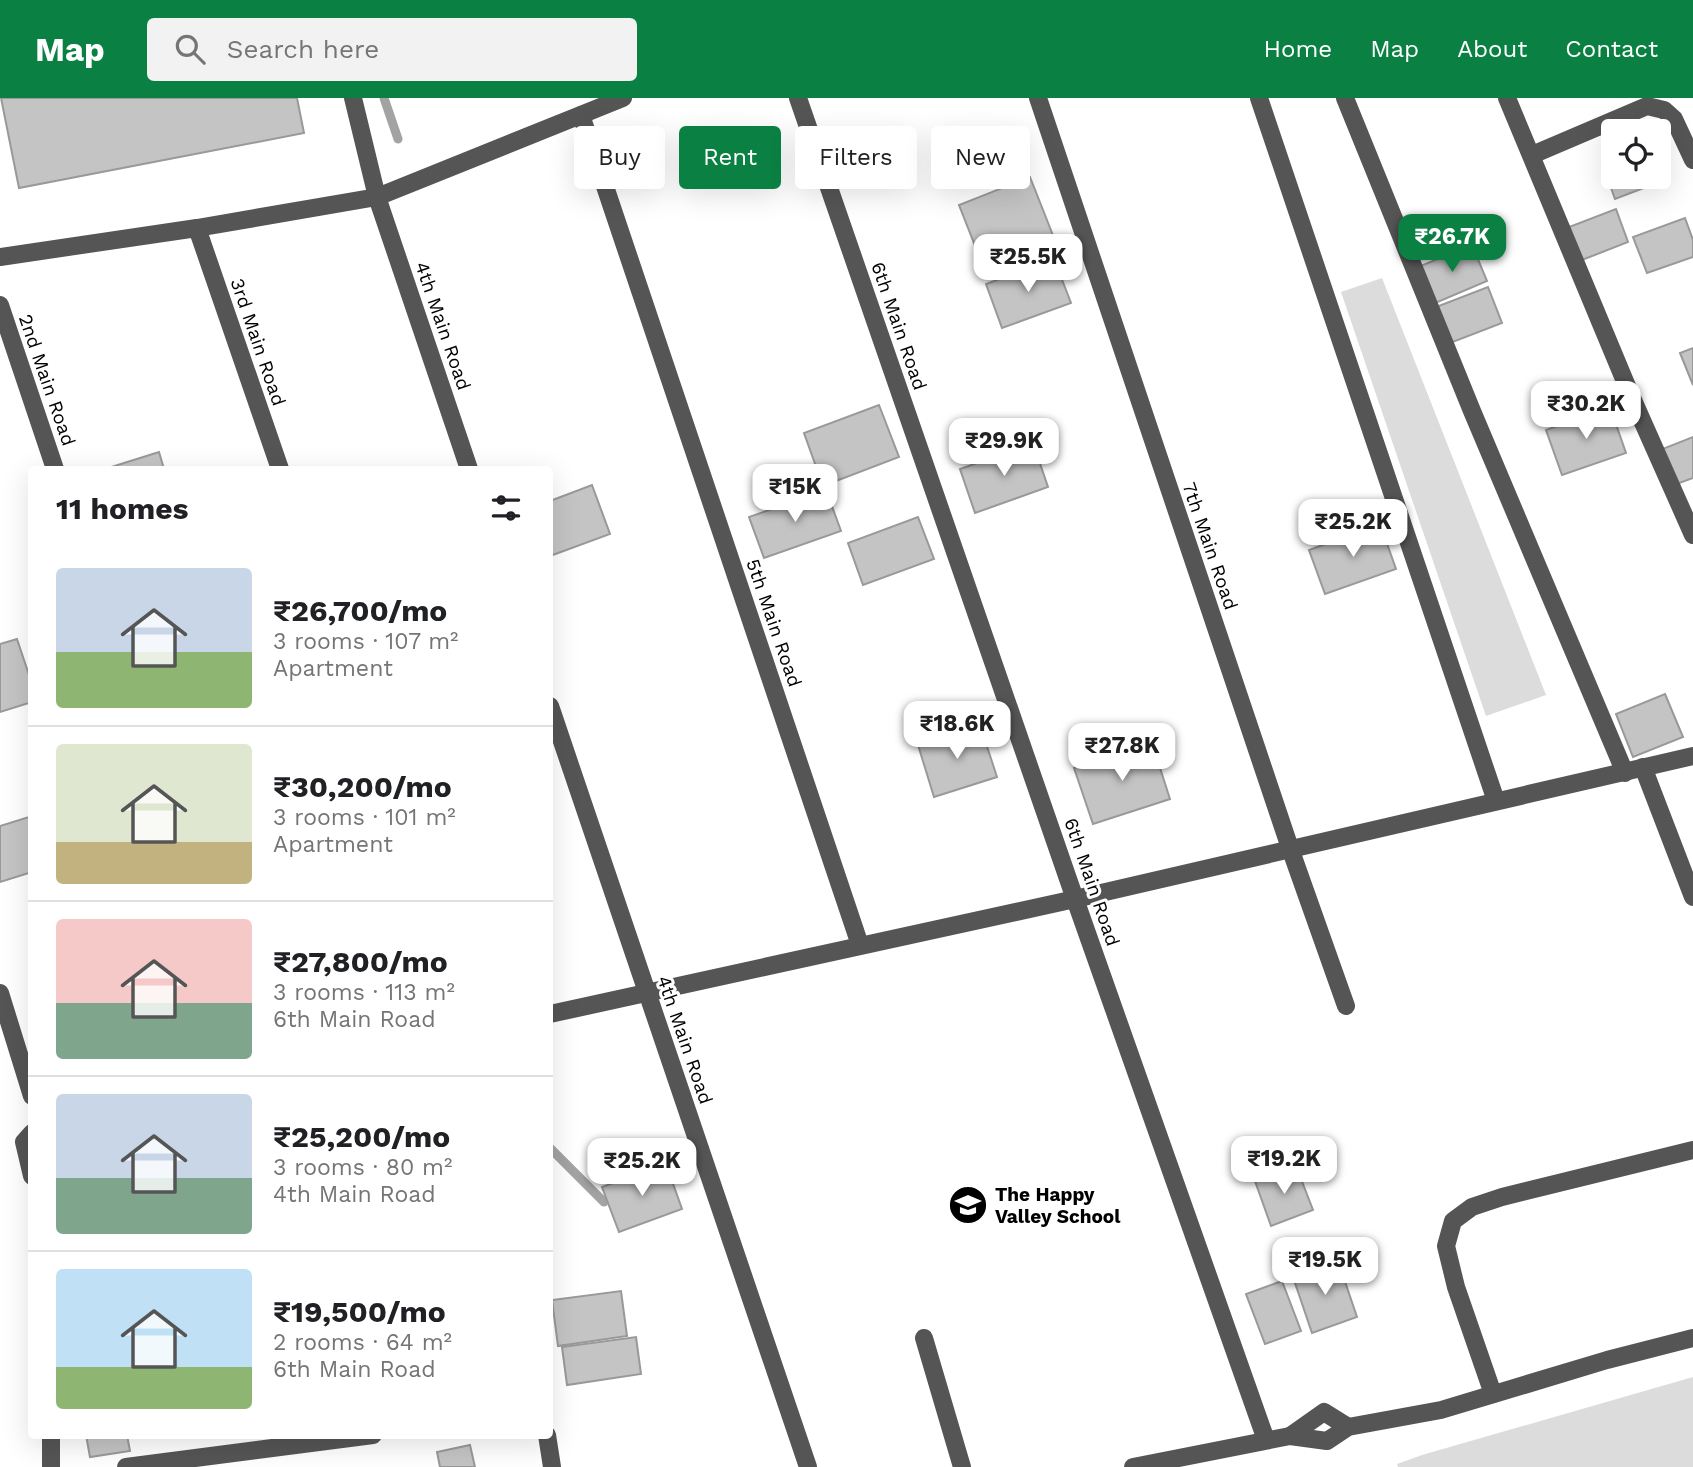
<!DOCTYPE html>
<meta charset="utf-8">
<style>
body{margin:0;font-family:"Work Sans",sans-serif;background:#f2f2f2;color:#202124;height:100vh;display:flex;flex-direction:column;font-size:26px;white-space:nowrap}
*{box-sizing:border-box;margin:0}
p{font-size:23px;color:#757577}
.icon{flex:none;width:38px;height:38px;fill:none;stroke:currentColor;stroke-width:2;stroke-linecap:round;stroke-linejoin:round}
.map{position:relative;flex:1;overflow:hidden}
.details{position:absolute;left:28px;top:368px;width:525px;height:973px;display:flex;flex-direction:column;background:#fff;border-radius:7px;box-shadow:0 7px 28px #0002}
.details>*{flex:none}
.hud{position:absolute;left:574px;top:28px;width:665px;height:63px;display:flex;gap:14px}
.controls{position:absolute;left:1601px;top:21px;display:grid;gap:14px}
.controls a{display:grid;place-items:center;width:70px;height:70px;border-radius:7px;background:#fff;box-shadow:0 7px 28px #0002;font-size:35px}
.price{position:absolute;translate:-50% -60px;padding:0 16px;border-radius:14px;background:#fff;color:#222;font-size:23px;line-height:46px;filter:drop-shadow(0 2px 4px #0008)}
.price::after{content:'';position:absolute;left:50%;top:42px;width:21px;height:16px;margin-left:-10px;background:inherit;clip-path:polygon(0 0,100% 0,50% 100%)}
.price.current{background:#0b8043;color:#fff}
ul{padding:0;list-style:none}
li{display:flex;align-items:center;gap:21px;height:175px;padding:0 28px}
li+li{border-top:2px solid #e0e0e0}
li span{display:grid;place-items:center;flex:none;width:196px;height:140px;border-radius:7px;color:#555}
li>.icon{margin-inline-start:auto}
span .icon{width:84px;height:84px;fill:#fffc;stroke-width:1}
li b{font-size:30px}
h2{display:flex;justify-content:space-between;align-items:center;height:84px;padding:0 28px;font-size:30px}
.chip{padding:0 24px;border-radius:7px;background:#fff;box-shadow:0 7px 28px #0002;font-size:24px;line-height:63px}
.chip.current{background:#0b8043;color:#fff}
header{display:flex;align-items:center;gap:42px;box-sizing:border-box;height:98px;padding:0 35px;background:#0b8043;color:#fff}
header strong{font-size:33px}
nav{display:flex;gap:38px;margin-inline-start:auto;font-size:24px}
.search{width:490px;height:63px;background:#f2f2f2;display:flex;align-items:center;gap:18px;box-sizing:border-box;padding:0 24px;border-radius:7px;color:#757577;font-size:26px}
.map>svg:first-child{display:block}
.green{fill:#dcdcdc}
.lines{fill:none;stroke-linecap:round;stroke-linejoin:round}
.stream{stroke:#a3a3a3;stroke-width:9}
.building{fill:#c4c4c4;stroke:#999;stroke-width:2}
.minor{stroke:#555;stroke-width:18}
.labels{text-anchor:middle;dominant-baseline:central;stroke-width:6;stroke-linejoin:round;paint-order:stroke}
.street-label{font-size:19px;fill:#000;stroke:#fff}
.poi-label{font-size:19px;font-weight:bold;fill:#000;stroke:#fff;text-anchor:start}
</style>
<header>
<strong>Map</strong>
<div class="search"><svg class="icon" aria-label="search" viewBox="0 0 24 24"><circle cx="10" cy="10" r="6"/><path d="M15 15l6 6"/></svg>Search here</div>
<nav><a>Home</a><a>Map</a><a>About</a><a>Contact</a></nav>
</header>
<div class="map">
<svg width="1693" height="1369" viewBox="0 0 1693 1369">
<rect width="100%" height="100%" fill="#fff"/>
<g class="green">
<path d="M1382 180 1546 597 1486 618 1341 194Z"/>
<path d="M1693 1279V1369H1398L1397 1366 1422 1357Z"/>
</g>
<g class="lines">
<g class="stream">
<path d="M384 0 398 41"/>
<path d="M550 1050 604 1104"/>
</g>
</g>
<g class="building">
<path d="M1 0H297L304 35 19 90Z"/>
<path d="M1614 60V79H1659V65L1665 82 1615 101 1602 65Z"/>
<path d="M1030 79 1054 140 983 168 959 107Z"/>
<path d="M1616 111 1628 144 1582 162 1569 129Z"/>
<path d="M1685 120 1693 142V159L1647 175 1633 139Z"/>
<path d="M1472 147 1487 183 1433 206 1418 169Z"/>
<path d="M1054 161 1071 205 1002 230 986 186Z"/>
<path d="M1488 189 1502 225 1450 245 1436 209Z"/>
<path d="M1693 250V287L1680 255Z"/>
<path d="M879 307 899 359 823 388 804 335Z"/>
<path d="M1610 309 1626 355 1562 377 1546 332Z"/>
<path d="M1693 339V380L1674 387 1660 352Z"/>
<path d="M1033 345 1048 389 975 415 960 371Z"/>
<path d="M159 354 164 371H105Z"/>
<path d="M592 387 610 436 550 458V403Z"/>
<path d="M826 392 841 433 764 460 749 419Z"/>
<path d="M918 419 934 461 863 487 848 445Z"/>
<path d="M1380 426 1396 471 1325 496 1309 452Z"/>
<path d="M17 541 32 586V604L0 614V546Z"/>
<path d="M1665 596 1683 639 1633 659 1616 616Z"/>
<path d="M980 627 997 679 934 699 918 647Z"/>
<path d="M1152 645 1170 701 1093 726 1074 670Z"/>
<path d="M32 718V774L0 784V728Z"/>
<path d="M666 1066 682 1111 619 1134 602 1089Z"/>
<path d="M1296 1068 1313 1112 1271 1128 1255 1083Z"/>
<path d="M1338 1163 1357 1219 1312 1235 1293 1179Z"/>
<path d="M1282 1183 1301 1233 1265 1246 1246 1196Z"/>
<path d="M621 1193 627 1238 558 1248 552 1202Z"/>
<path d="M636 1239 641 1276 567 1287 562 1249Z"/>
<path d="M86 1337H127L130 1353 90 1359Z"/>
<path d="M470 1347 475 1369H440L437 1354Z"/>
</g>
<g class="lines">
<g class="minor">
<path d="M353 0 377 99 469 371"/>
<path d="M798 0 1075 801 1266 1342"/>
<path d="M1038 0 1290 750 1346 908"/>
<path d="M1259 0 1496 703"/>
<path d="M1345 0 1472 313 1625 675"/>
<path d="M1507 0 1629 293 1693 437"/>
<path d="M581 17 860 847"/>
<path d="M1532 57 1647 8 1664 12 1674 21 1693 62"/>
<path d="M197 130 280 371"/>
<path d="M0 159 197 130 377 99 623 0"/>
<path d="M0 207 55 371"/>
<path d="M550 608 808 1369"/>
<path d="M1643 669 1693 799"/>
<path d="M0 895 32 998"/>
<path d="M550 916 1075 801 1693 658"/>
<path d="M32 1035 24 1044 32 1078"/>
<path d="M924 1240 962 1369"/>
<path d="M1493 1296 1456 1189 1446 1148 1453 1123 1472 1109 1502 1099 1693 1052"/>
<path d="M547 1337 552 1369"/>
<path d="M1290 1338 1324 1314 1348 1329"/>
<path d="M51 1369V1337"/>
<path d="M126 1369 373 1337"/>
<path d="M1133 1369 1290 1338 1327 1343 1348 1329 1441 1312 1607 1262 1693 1240"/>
</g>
</g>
<defs>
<g id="school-disc" transform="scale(2.0125)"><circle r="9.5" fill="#000" stroke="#fff"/><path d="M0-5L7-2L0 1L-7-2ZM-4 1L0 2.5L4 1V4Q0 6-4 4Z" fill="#fff"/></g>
</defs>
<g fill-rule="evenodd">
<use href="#school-disc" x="968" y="1107"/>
</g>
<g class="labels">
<g class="street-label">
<text transform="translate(443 228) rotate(71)">4th Main Road</text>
<text transform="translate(899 228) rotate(71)">6th Main Road</text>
<text transform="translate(258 244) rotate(71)">3rd Main Road</text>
<text transform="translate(47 282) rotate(71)">2nd Main Road</text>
<text transform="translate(1210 448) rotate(71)">7th Main Road</text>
<text transform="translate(774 525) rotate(71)">5th Main Road</text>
<text transform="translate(1092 784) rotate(71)">6th Main Road</text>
<text transform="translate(685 942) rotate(71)">4th Main Road</text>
</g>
<g class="poi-label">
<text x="995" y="1096">The Happy<tspan x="995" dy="22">Valley School</tspan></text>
</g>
</g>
</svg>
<div class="controls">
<a><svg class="icon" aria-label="locate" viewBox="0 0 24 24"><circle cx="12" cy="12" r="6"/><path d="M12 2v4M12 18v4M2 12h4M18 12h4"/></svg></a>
</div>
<b class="price current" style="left:1452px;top:176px">₹26.7K</b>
<b class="price" style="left:1028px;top:196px">₹25.5K</b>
<b class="price" style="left:1586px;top:343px">₹30.2K</b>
<b class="price" style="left:1004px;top:380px">₹29.9K</b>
<b class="price" style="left:795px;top:426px">₹15K</b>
<b class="price" style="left:1353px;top:461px">₹25.2K</b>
<b class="price" style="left:957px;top:663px">₹18.6K</b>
<b class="price" style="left:1122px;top:685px">₹27.8K</b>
<b class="price" style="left:1284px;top:1098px">₹19.2K</b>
<b class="price" style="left:642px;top:1100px">₹25.2K</b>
<b class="price" style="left:1325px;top:1199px">₹19.5K</b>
<div class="hud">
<a class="chip">Buy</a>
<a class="chip current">Rent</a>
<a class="chip">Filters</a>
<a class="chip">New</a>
</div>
<section class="details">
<h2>11 homes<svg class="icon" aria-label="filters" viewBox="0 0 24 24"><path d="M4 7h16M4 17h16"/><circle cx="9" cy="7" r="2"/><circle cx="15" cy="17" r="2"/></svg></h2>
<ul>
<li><span style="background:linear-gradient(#c9d6e8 60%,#8fb573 0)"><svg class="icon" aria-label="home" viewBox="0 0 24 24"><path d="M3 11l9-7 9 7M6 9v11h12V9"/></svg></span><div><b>₹26,700/mo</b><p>3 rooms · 107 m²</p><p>Apartment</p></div></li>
<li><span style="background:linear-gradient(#dfe7d0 70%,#c2b280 0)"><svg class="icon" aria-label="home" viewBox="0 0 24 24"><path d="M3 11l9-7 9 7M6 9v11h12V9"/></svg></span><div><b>₹30,200/mo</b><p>3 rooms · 101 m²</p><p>Apartment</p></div></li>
<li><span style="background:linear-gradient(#f6c9c9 60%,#7fa58c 0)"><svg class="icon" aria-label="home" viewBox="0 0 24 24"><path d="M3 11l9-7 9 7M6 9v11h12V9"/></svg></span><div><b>₹27,800/mo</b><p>3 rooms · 113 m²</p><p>6th Main Road</p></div></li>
<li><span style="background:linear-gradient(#c9d6e8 60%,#7fa58c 0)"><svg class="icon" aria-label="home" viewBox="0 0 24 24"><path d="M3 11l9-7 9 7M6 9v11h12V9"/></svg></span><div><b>₹25,200/mo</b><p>3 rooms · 80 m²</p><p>4th Main Road</p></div></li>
<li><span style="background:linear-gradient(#bfe0f5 70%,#8fb573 0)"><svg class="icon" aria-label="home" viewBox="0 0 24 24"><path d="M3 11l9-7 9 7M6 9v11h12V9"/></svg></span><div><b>₹19,500/mo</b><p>2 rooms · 64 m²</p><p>6th Main Road</p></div></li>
</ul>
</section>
</div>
